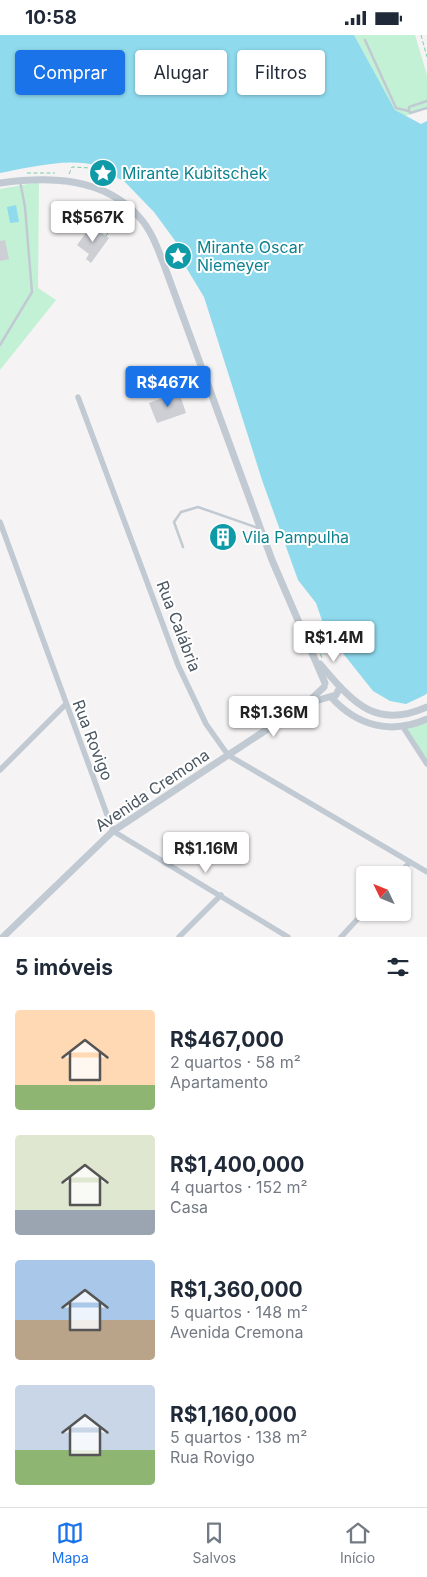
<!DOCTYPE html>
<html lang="pt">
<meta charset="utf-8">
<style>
body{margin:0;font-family:Inter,sans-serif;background:#f6f6f7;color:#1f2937;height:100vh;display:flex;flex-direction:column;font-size:19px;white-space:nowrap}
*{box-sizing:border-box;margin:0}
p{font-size:16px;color:#747a83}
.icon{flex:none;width:28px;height:28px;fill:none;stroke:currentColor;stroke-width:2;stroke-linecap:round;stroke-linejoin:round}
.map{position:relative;height:902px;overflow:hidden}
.sheet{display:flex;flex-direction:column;background:#fff;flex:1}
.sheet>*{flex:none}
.hud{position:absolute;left:15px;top:15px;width:398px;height:45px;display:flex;gap:10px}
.needle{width:32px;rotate:313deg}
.buttons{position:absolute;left:356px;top:831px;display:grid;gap:10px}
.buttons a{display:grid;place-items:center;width:55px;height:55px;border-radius:5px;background:#fff;box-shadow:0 1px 4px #0004;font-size:25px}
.price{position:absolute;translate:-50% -42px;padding:0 11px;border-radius:5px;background:#fff;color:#222;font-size:16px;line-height:32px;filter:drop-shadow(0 1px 2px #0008)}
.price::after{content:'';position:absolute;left:50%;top:30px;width:15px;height:11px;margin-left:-8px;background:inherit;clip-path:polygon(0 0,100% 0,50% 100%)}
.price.selected{background:#1a73e8;color:#fff}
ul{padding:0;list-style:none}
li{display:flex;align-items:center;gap:15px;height:125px;padding:0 15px}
li span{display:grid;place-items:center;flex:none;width:140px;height:100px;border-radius:5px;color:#555}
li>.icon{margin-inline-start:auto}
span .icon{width:60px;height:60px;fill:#fffc;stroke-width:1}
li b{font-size:21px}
h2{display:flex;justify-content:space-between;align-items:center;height:60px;padding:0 15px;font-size:21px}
.pill{padding:0 18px;border-radius:5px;background:#fff;box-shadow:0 1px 4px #0004;font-size:18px;line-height:45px}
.pill.selected{background:#1a73e8;color:#fff}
.status{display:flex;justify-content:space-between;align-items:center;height:35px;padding:0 25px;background:#fff;direction:ltr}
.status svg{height:14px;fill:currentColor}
.dock{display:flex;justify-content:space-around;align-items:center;height:70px;border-top:1px solid #e0e1e3;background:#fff;font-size:14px;color:#747a83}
.dock a{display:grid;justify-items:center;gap:2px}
.dock .selected{color:#1a73e8}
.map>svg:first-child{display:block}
.green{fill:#c3f1d5}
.water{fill:#90daee}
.building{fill:#cdcfd5}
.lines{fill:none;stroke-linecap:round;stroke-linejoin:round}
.path{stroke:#7ad0a6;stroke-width:1;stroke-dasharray:4 2.5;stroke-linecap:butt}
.service{stroke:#c1cad2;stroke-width:2.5}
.minor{stroke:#c1cad2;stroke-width:5.5}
.tertiary{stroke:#c1cad2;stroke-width:7}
.labels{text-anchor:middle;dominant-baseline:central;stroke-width:4;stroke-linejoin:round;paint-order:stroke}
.culture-label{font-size:16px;fill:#0d838f;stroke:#fff;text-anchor:start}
.street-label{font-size:16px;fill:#4a5661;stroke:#fff}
</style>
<div class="status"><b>10:58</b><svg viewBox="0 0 49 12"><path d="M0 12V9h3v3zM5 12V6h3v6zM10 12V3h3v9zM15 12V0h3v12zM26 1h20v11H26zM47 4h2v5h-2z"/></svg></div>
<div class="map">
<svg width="427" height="902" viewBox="0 0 427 902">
<rect width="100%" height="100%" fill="#f5f3f3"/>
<g class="green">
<path d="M354 0H415L427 40V74L405 81 395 75Z"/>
<path d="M39 147 38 253 56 265 0 335V154Z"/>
<path d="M427 683V730L400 691Z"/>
</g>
<g class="water">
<path d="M0 0H354L395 75 421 89 427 86V658L425 660 406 669 390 666 373 656 326 597 316 568 298 545 262 445 204 262 184 229 187 222 154 177 123 145 119 144C92 115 35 132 0 138Z"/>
<path d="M16 170 19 187 10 188 7 172Z"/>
</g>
<g class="building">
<path d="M91 191 109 203 91 228 86 224 89 219 77 210Z"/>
<path d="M5 205 9 224 0 226V206Z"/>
<path d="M179 357 186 378 157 388 149 368Z"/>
<path d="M227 491 234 509 219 514 213 496Z"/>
</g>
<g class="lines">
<g class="path">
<path d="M421 0 427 22"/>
<path d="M27 138H55"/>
<path d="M69 139 72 132 91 133 111 143 107 150"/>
<path d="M106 201 112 191V170"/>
<path d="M171 224 178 221"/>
<path d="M318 613 322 623"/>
</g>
<g class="service">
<path d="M365 5 396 73 409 76 410 78 427 73"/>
<path d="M409 76V72L427 66"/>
<path d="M0 310 32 257 25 172 20 146"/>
<path d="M183 512 174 487 181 477 198 472 258 493"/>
</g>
<g class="minor">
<path d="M78 362 178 630 206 689 228 720 427 837"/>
<path d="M0 487 113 796 288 902"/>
<path d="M403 692 427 729"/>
<path d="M0 735 65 670"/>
<path d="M398 840 410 827"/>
<path d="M179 902 221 860"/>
<path d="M341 902 365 876"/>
</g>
<g class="tertiary">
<path d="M0 148C49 141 105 142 140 183 151 195 157 212 163 227L272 525 325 648"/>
<path d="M320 629C351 665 374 696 427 672"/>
<path d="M331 662C357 691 391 700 427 684"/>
<path d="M308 668 336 660 340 652"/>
<path d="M3 902 113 796 307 668 324 652"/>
</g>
</g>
<defs>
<g id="sight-disc" transform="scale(1.4375)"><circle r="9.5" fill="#0f9aa8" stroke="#fff"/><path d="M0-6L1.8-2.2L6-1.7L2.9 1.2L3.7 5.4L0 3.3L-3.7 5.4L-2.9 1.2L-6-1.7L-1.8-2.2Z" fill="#fff"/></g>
<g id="building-disc" transform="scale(1.4375)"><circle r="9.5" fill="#0f9aa8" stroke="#fff"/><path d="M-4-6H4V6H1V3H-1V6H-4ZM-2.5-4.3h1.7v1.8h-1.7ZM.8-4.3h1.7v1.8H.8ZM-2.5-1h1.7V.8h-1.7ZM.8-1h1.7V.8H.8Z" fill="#fff"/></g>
</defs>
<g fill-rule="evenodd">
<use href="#sight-disc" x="103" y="138"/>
<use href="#sight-disc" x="178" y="221"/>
<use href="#building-disc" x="223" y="502"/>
</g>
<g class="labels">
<g class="culture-label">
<text x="122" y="138">Mirante Kubitschek</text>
<text x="197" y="212">Mirante Oscar<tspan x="197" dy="18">Niemeyer</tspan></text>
<text x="242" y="502">Vila Pampulha</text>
</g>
<g class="street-label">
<text transform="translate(179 591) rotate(69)">Rua Calábria</text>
<text transform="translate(93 705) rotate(69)">Rua Rovigo</text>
<text transform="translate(152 755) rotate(-34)">Avenida Cremona</text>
</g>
</g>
</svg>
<div class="buttons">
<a><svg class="needle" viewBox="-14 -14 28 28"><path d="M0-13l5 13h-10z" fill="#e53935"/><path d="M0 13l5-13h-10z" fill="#747a83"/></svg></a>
</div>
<b class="price" style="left:93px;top:208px">R$567K</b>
<b class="price selected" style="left:168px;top:373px">R$467K</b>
<b class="price" style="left:334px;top:628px">R$1.4M</b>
<b class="price" style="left:274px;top:703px">R$1.36M</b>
<b class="price" style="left:206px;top:839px">R$1.16M</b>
<div class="hud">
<a class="pill selected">Comprar</a>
<a class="pill">Alugar</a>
<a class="pill">Filtros</a>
</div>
</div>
<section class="sheet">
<h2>5 imóveis<svg class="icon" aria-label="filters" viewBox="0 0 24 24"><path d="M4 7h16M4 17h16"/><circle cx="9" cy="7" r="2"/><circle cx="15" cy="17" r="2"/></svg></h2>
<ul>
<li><span style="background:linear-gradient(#ffd9b3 75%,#8fb573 0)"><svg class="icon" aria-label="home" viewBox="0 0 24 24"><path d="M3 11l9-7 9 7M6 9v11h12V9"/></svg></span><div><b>R$467,000</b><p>2 quartos · 58 m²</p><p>Apartamento</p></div></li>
<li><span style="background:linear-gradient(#dfe7d0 75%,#9aa5b1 0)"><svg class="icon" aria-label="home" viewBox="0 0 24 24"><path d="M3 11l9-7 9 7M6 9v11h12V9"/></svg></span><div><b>R$1,400,000</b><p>4 quartos · 152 m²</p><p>Casa</p></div></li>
<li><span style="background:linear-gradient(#a9c7e8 60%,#b9a48a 0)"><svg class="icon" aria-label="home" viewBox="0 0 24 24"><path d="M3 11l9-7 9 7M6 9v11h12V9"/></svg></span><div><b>R$1,360,000</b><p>5 quartos · 148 m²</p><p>Avenida Cremona</p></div></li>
<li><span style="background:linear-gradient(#c9d6e8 65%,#8fb573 0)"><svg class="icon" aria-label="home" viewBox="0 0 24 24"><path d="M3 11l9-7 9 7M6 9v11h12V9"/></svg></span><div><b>R$1,160,000</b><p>5 quartos · 138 m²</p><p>Rua Rovigo</p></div></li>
</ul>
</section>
<nav class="dock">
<a class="selected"><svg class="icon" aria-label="map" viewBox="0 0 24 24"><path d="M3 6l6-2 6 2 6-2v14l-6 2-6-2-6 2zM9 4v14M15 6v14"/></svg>Mapa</a>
<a><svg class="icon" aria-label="saved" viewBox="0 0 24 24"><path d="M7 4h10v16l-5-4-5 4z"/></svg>Salvos</a>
<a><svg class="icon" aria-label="home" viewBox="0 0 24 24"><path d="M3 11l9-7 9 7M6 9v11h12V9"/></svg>Início</a>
</nav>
